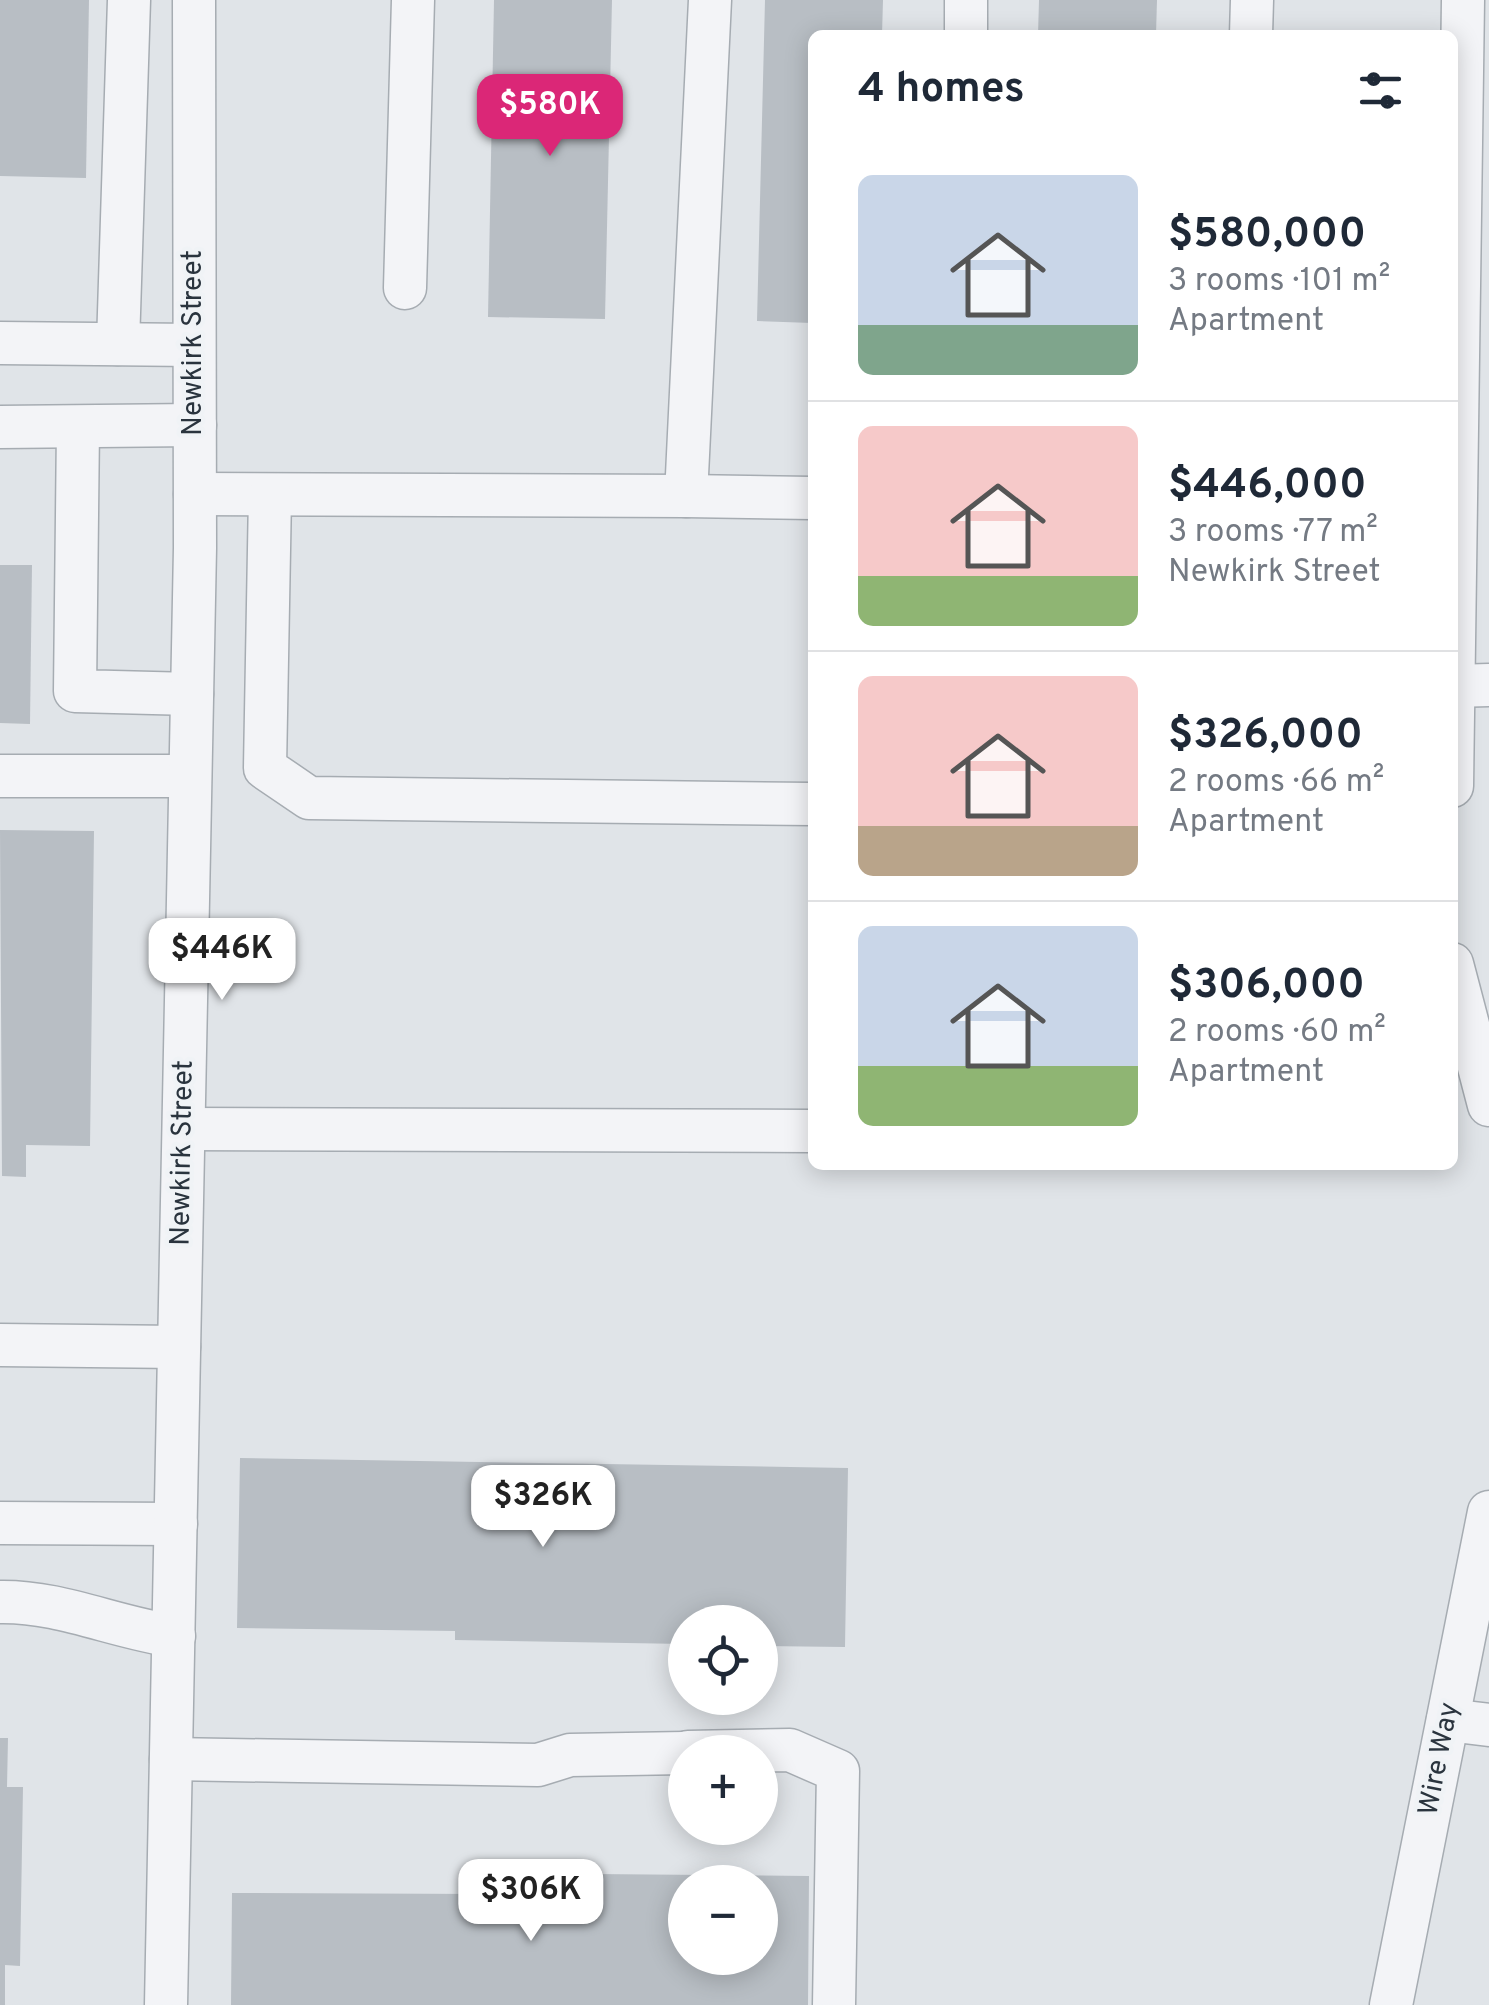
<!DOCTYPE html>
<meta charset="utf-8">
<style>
body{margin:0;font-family:Overpass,sans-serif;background:#f2f2f3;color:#1f2937;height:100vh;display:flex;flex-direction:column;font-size:38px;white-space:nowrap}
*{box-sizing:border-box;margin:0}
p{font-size:32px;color:#747a83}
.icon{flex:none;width:55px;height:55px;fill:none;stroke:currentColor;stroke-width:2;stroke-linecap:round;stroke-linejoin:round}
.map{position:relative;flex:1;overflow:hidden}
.sheet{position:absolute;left:808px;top:30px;width:650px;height:1140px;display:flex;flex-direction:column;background:#fff;border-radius:15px;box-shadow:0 5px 25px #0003}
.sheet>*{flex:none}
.controls{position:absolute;left:668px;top:1605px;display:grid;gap:20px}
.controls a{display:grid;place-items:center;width:110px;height:110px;border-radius:50%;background:#fff;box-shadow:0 5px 25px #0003;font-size:50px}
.price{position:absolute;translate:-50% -85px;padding:0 22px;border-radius:20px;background:#fff;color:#222;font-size:32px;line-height:65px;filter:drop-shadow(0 2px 5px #0008)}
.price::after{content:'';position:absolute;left:50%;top:60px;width:30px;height:22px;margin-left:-15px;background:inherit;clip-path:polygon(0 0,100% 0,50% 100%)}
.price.active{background:#db2777;color:#fff}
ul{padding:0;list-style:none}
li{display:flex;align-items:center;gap:30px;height:250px;padding:0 50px}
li+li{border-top:2px solid #e0e1e3}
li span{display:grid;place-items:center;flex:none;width:280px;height:200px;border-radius:15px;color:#555}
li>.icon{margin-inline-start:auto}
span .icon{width:120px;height:120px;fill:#fffc;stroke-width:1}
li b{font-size:42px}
h2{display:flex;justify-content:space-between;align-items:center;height:120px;padding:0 50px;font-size:42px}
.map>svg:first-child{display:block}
.building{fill:#b8bec4;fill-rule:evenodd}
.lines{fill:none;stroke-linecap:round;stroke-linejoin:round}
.minor-casing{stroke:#a6acb2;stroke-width:45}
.minor{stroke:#f3f4f7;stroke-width:42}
.labels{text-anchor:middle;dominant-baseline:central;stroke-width:9;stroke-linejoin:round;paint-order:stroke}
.street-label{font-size:28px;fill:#2a343e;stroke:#f0f3f6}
</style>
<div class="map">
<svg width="1489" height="2005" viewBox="0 0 1489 2005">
<rect width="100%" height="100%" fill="#e0e4e8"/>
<g class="building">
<path d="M0 0H89L86 178 0 176Z"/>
<path d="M494 0H612L605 319 488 317Z"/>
<path d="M765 0H883L882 35H812V323L757 321Z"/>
<path d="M1039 0H1157L1156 35H1038Z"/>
<path d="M0 565H32L30 724 0 723Z"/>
<path d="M0 830 94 831 90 1146 26 1145V1177L2 1176Z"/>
<path d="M240 1458 848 1468 845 1647 760 1646V1622H685V1644L455 1640V1631L237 1628Z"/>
<path d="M0 1738H8L7 1787H23L20 1966 5 1965V2005H0Z"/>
<path d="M482 1873 809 1876 808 2005H231L232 1893 482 1894ZM685 1882H760V1958H685Z"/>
</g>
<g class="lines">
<g class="minor-casing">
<g id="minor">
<path d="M966 35V0"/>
<path d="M1251 35 1252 0"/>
<path d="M405 288 413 0"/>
<path d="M0 343 194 345"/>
<path d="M118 344 129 0"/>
<path d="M0 427 195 425"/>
<path d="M78 427 75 691 192 694"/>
<path d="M195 494 686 496 710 0"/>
<path d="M270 495 265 768 309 798 812 804"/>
<path d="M686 496 812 498"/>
<path d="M1454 686 1489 685"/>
<path d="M0 776H190"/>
<path d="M1452 786 1463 0"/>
<path d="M1452 964 1489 1105"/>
<path d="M184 1129 812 1131"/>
<path d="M0 1345 179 1347"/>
<path d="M0 1523 176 1524"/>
<path d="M0 1602C60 1601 113 1627 174 1636"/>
<path d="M1448 1720 1489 1725"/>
<path d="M688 1752 790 1750 838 1771 834 2005"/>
<path d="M171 1759 538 1765 570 1755 685 1753"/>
<path d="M166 2005 195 548 194 0"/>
<path d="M1391 2005 1489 1512"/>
</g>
</g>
<use href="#minor" class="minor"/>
</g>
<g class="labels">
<g class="street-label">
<text transform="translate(194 343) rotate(-90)">Newkirk Street</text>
<text transform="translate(183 1153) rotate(-89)">Newkirk Street</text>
<text transform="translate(1440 1759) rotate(-79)">Wire Way</text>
</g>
</g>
</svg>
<div class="controls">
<a><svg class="icon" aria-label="locate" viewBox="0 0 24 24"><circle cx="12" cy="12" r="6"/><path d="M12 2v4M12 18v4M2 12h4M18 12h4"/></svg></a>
<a>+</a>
<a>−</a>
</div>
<b class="price active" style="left:550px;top:159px">$580K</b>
<b class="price" style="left:222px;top:1003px">$446K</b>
<b class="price" style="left:543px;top:1550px">$326K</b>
<b class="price" style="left:531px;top:1944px">$306K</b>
<section class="sheet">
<h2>4 homes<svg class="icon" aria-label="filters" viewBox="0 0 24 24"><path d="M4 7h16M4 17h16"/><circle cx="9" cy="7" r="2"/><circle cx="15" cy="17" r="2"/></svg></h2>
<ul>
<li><span style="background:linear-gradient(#c9d6e8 75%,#7fa58c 0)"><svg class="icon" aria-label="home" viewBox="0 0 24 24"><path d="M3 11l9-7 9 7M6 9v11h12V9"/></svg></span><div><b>$580,000</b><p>3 rooms · 101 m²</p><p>Apartment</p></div></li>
<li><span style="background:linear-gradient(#f6c9c9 75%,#8fb573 0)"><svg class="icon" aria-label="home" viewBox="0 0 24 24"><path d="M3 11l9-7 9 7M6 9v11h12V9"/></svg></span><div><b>$446,000</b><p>3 rooms · 77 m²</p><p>Newkirk Street</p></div></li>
<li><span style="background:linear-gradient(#f6c9c9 75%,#b9a48a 0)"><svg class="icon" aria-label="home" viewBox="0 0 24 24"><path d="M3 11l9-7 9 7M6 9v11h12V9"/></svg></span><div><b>$326,000</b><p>2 rooms · 66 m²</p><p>Apartment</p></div></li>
<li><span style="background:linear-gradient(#c9d6e8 70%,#8fb573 0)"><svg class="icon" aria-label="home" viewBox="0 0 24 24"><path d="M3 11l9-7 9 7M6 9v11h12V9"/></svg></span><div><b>$306,000</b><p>2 rooms · 60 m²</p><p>Apartment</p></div></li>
</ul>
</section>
</div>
